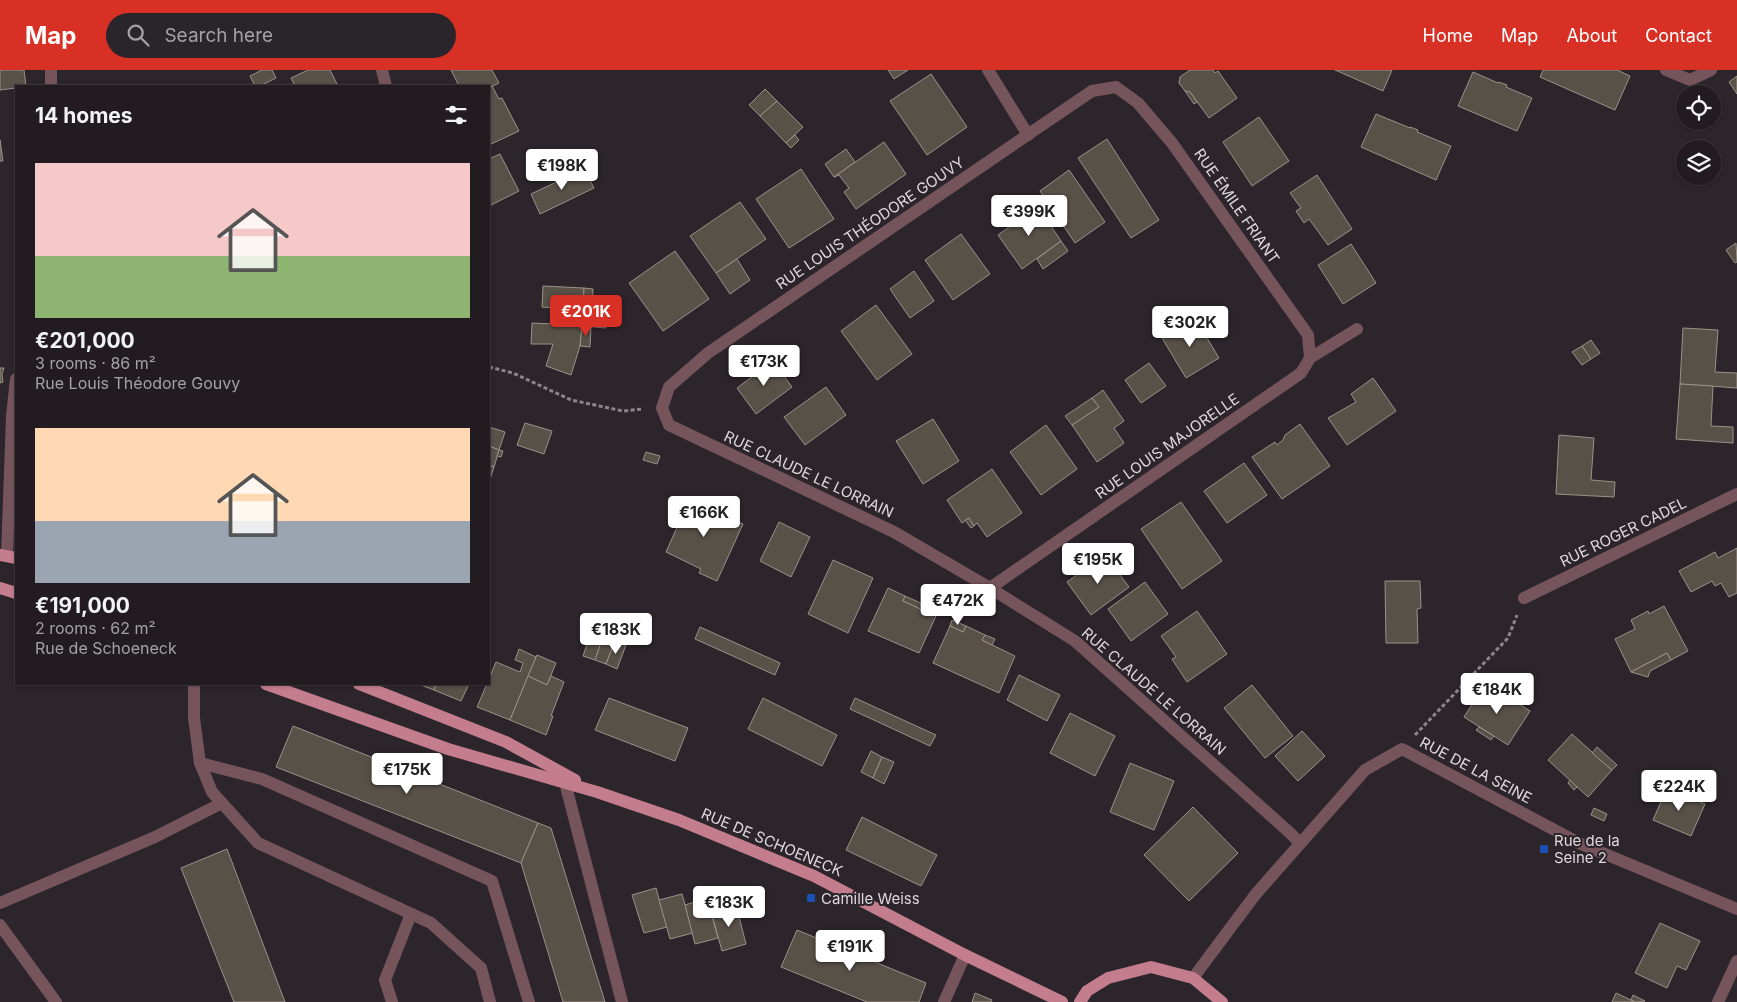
<!DOCTYPE html>
<meta charset="utf-8">
<style>
body{margin:0;font-family:Inter,sans-serif;background:#2a252a;color:#f1f3f6;height:100vh;display:flex;flex-direction:column;font-size:19px;white-space:nowrap}
*{box-sizing:border-box;margin:0}
p{font-size:16px;color:#a2a1a5}
.icon{flex:none;width:28px;height:28px;fill:none;stroke:currentColor;stroke-width:2;stroke-linecap:round;stroke-linejoin:round}
.map{position:relative;flex:1;overflow:hidden}
.panel{position:absolute;left:15px;top:15px;width:475px;height:600px;display:flex;flex-direction:column;background:#221c21;border-radius:0px;box-shadow:0 1px 4px #0004,0 0 0 1px #3f3a3f}
.panel>*{flex:none}
.buttons{position:absolute;left:1676px;top:15px;display:grid;gap:10px}
.buttons a{display:grid;place-items:center;width:45px;height:45px;border-radius:50%;background:#221c21;box-shadow:0 1px 4px #0004,0 0 0 1px #3f3a3f;font-size:25px}
.price{position:absolute;translate:-50% -42px;padding:0 11px;border-radius:5px;background:#fff;color:#222;font-size:16px;line-height:32px;filter:drop-shadow(0 1px 2px #0008)}
.price::after{content:'';position:absolute;left:50%;top:30px;width:15px;height:11px;margin-left:-8px;background:inherit;clip-path:polygon(0 0,100% 0,50% 100%)}
.price.current{background:#d93025;color:#fff}
ul{padding:0;list-style:none}
li{display:grid;align-content:center;gap:10px;height:265px;padding:0 20px}
li span{display:grid;place-items:center;height:155px;border-radius:0px;color:#555}
li>.icon{margin-inline-start:auto}
span .icon{width:90px;height:90px;fill:#fffc;stroke-width:1}
li b{font-size:21px}
h2{display:flex;justify-content:space-between;align-items:center;height:60px;padding:0 20px;font-size:21px}
header{display:flex;align-items:center;gap:30px;box-sizing:border-box;height:70px;padding:0 25px;background:#d93025;color:#fff}
header strong{font-size:24px}
nav{display:flex;gap:28px;margin-inline-start:auto;font-size:18px}
.search{width:350px;height:45px;background:#2a252a;display:flex;align-items:center;gap:12px;box-sizing:border-box;padding:0 18px;border-radius:28px;color:#a2a1a5;font-size:19px}
.map>svg:first-child{display:block}
.building{fill:#585148;stroke:#9a9288}
.lines{fill:none;stroke-linecap:round;stroke-linejoin:round}
.path{stroke:#8c858b;stroke-width:3;stroke-dasharray:4 2.5;stroke-linecap:butt}
.minor{stroke:#76545b;stroke-width:12}
.major{stroke:#c37d8d;stroke-width:12}
.transit-dot{fill:#1a4fb4;stroke:#2d252c;stroke-width:2}
.labels{text-anchor:middle;dominant-baseline:central;stroke-width:4;stroke-linejoin:round;paint-order:stroke}
.street-label{font-size:15px;fill:#ded8dd;stroke:#2d252c}
.poi-label{font-size:15px;fill:#ded8dd;stroke:#2d252c;text-anchor:start}
</style>
<header>
<strong>Map</strong>
<div class="search"><svg class="icon" aria-label="search" viewBox="0 0 24 24"><circle cx="10" cy="10" r="6"/><path d="M15 15l6 6"/></svg>Search here</div>
<nav><a>Home</a><a>Map</a><a>About</a><a>Contact</a></nav>
</header>
<div class="map">
<svg width="1737" height="932" viewBox="0 0 1737 932">
<rect width="100%" height="100%" fill="#2d252c"/>
<g class="building">
<path d="M0 0H24L26 16H16V18L0 20Z"/>
<path d="M262 0H272L276 8 260 16H255L250 6Z"/>
<path d="M308 0H330L338 16H295L291 8Z"/>
<path d="M451 0H492L499 13 489 18V16H456L458 14Z"/>
<path d="M888 0H908L894 9Z"/>
<path d="M1190 0H1213L1215 3 1218 1 1237 28 1209 48 1190 22 1185 21 1179 13 1180 7Z"/>
<path d="M1335 0H1392L1383 21Z"/>
<path d="M1543 0H1617L1630 6 1615 40 1540 7Z"/>
<path d="M1473 2 1498 13 1499 12 1507 15 1506 17 1532 28 1517 61 1458 36Z"/>
<path d="M931 4 967 57 927 85 890 31Z"/>
<path d="M1737 6V24L1729 12Z"/>
<path d="M492 16 499 29 502 28 519 61 489 75V18Z"/>
<path d="M765 19 777 31 760 46 749 35Z"/>
<path d="M1185 21 1190 22 1197 32 1194 34Z"/>
<path d="M777 31 803 57 786 73 760 46Z"/>
<path d="M1376 44 1410 58V57L1418 60 1417 62 1451 76 1436 110 1361 77Z"/>
<path d="M1259 47 1289 91 1252 116 1223 72Z"/>
<path d="M795 65 799 70 791 78 786 73Z"/>
<path d="M1107 69 1159 150 1131 168 1078 88Z"/>
<path d="M0 70 3 91H0Z"/>
<path d="M884 72 906 104 856 139 844 122 849 118 839 105 834 107Z"/>
<path d="M846 79 855 92 834 107 825 94Z"/>
<path d="M500 84 519 121 489 136V89Z"/>
<path d="M584 99 594 118 540 144 531 124Z"/>
<path d="M801 99 834 149 789 178 756 129Z"/>
<path d="M1069 100 1105 152 1075 173 1040 121Z"/>
<path d="M1317 105 1352 159 1328 175 1309 149 1304 153 1296 141 1301 138 1290 123Z"/>
<path d="M740 132 766 169 716 203 690 166Z"/>
<path d="M1038 137 1061 171 1022 199 998 165 1009 157 1008 154 1022 144 1024 147Z"/>
<path d="M961 164 990 204 953 230 925 190Z"/>
<path d="M1061 171 1068 181 1043 199 1037 189Z"/>
<path d="M1736 173 1737 192 1735 193 1726 180Z"/>
<path d="M1351 174 1376 213 1343 234 1318 195Z"/>
<path d="M675 181 709 229 663 261 629 213Z"/>
<path d="M737 189 750 210 730 224 716 203Z"/>
<path d="M914 201 934 231 910 248 890 219Z"/>
<path d="M543 216 584 218 583 238 607 239 606 258 582 256 580 276 571 305 546 296 553 274H531L532 253 554 254 555 238 542 237Z"/>
<path d="M584 218 593 219 592 238H583Z"/>
<path d="M876 235 912 284 877 310 841 261Z"/>
<path d="M1195 248 1219 288 1186 308 1162 268Z"/>
<path d="M582 256 591 257 590 277 580 276Z"/>
<path d="M1683 258 1718 260 1715 302 1737 303V318L1680 314Z"/>
<path d="M1591 270 1600 283 1591 289 1582 276Z"/>
<path d="M1582 276 1591 289 1582 295 1572 282Z"/>
<path d="M773 291 792 317 756 344 737 318Z"/>
<path d="M1149 293 1166 316 1141 333 1125 310Z"/>
<path d="M0 298H4L2 304 3 312 0 313Z"/>
<path d="M1373 308 1396 341 1347 375 1328 348 1356 332 1351 324Z"/>
<path d="M1680 314 1713 316 1711 356 1733 357V373L1676 369Z"/>
<path d="M826 317 846 345 805 375 784 347Z"/>
<path d="M1103 320 1124 351 1114 358 1124 373 1097 392 1072 355 1099 337 1092 328Z"/>
<path d="M1092 328 1099 337 1072 355 1065 346Z"/>
<path d="M933 349 959 391 923 414 896 371Z"/>
<path d="M525 353 552 361 544 384 517 375Z"/>
<path d="M1300 354 1330 396 1282 429 1252 387 1275 372 1277 375 1283 370 1285 365Z"/>
<path d="M1046 355 1077 399 1041 425 1010 382Z"/>
<path d="M489 357 505 362 499 380 489 376Z"/>
<path d="M1559 365 1594 368 1591 410 1615 412 1614 427 1556 424Z"/>
<path d="M489 376 499 380 494 397 489 395Z"/>
<path d="M499 380 503 381 501 387 497 386Z"/>
<path d="M646 382 660 386 657 394 643 390Z"/>
<path d="M1244 393 1267 425 1227 453 1204 421Z"/>
<path d="M489 395 494 397 489 412Z"/>
<path d="M992 399 1022 443 987 467 977 453 974 456 969 448 962 453 947 430Z"/>
<path d="M691 426 720 439 719 443 743 454 717 511 699 503 701 499 666 482Z"/>
<path d="M1181 432 1222 491 1182 519 1141 459Z"/>
<path d="M969 448 974 456 971 458 965 450Z"/>
<path d="M779 452 810 467 791 507 760 491Z"/>
<path d="M1737 478V523L1729 527 1721 513 1715 516 1712 511 1691 522 1679 501 1715 482 1718 488Z"/>
<path d="M1105 485 1129 517 1091 545 1067 512Z"/>
<path d="M833 490 873 508 848 563 808 544Z"/>
<path d="M1385 511H1420L1421 538 1417 539 1418 573H1386Z"/>
<path d="M1145 512 1168 544 1131 571 1108 539Z"/>
<path d="M888 518 905 526 903 531 936 546 919 583 868 561Z"/>
<path d="M905 526 938 541 936 546 903 531Z"/>
<path d="M1664 536 1688 581 1671 590 1667 583 1631 602 1615 569 1635 559 1631 550 1648 541 1649 544Z"/>
<path d="M1197 541 1227 584 1187 612 1172 589 1176 587 1161 566Z"/>
<path d="M952 550 966 556 963 562 950 556Z"/>
<path d="M950 556 963 562 966 556 985 565 982 570 1015 586 999 623 933 593Z"/>
<path d="M700 557 780 593 775 605 695 569Z"/>
<path d="M591 563 603 567 595 590 583 586Z"/>
<path d="M985 565 995 569 992 575 982 570Z"/>
<path d="M603 567 615 571 606 594 595 590Z"/>
<path d="M615 571 626 575 617 599 606 594Z"/>
<path d="M519 579 536 587 510 650 477 637 487 614H489V609L496 592 520 602 523 593 515 590Z"/>
<path d="M1667 583 1671 590 1650 601 1648 607 1631 602Z"/>
<path d="M537 585 556 593 547 615 528 606Z"/>
<path d="M1019 605 1060 625 1047 651 1007 630Z"/>
<path d="M528 606 547 615 551 606 564 612 551 646H553L546 665 510 650Z"/>
<path d="M418 614H437L434 620Z"/>
<path d="M437 614H469L461 631 434 620Z"/>
<path d="M1252 615 1293 666 1265 688 1224 638Z"/>
<path d="M1491 618 1499 623 1500 622 1530 641 1508 675 1464 647 1482 619Z"/>
<path d="M609 628 688 658 675 691 595 660Z"/>
<path d="M763 628 837 665 822 696 748 659Z"/>
<path d="M855 628 936 665 930 676 850 639Z"/>
<path d="M1070 643 1115 666 1095 706 1050 683Z"/>
<path d="M293 656 538 753 521 793 276 697Z"/>
<path d="M1479 657 1494 666 1491 670 1476 660Z"/>
<path d="M1302 661 1325 686 1298 711 1275 686Z"/>
<path d="M1572 664 1612 700 1588 727 1548 690Z"/>
<path d="M1597 677 1617 695 1612 700 1592 683Z"/>
<path d="M871 681 882 687 873 708 861 702Z"/>
<path d="M882 687 894 692 884 714 873 708Z"/>
<path d="M1130 693 1174 711 1154 760 1110 742Z"/>
<path d="M1570 710 1577 717 1574 720 1568 713Z"/>
<path d="M1667 718 1705 734 1691 766 1653 750Z"/>
<path d="M1193 737 1238 783 1189 831 1144 785Z"/>
<path d="M1594 738 1607 744 1604 751 1591 745Z"/>
<path d="M862 747 937 785 921 816 846 780Z"/>
<path d="M538 753 551 758 605 932H563L521 793Z"/>
<path d="M227 779 285 932H234L181 798Z"/>
<path d="M656 818 667 857 644 863 632 825Z"/>
<path d="M682 824 693 863 670 869 659 830Z"/>
<path d="M707 828 718 868 695 874 685 835Z"/>
<path d="M736 835 746 874 722 881 711 841Z"/>
<path d="M1660 853 1700 871 1686 900 1677 896 1667 918 1635 903Z"/>
<path d="M797 860 926 913 919 932H867L781 897Z"/>
<path d="M975 923 992 930 991 932H972Z"/>
<path d="M1616 923 1631 930 1636 932H1612Z"/>
<path d="M1633 925 1645 931 1636 932 1631 930Z"/>
</g>
<g class="lines">
<g class="path">
<path d="M489 297 513 303 571 330 623 341 643 339"/>
<path d="M1415 665 1508 568 1517 545"/>
</g>
<g class="minor">
<path d="M382 0 386 16"/>
<path d="M988 0 1028 65"/>
<path d="M1666 0 1690 10 1711 0"/>
<path d="M51 16V0"/>
<path d="M7 486 12 346 16 309"/>
<path d="M990 518 1301 303 1310 288 1357 259"/>
<path d="M1524 528 1737 424"/>
<path d="M194 614V648L200 693 212 722 258 773 431 853 481 898 490 932"/>
<path d="M200 693 262 709 492 811 529 932"/>
<path d="M563 705 622 932"/>
<path d="M1300 773 1289 762 1075 571 990 518 894 462 669 355 662 338 669 317 708 283 1092 21 1116 17 1138 33 1172 73 1308 265 1310 288"/>
<path d="M0 833 155 767 222 733"/>
<path d="M0 855 56 932"/>
<path d="M1193 908 1255 825 1365 700 1402 679 1581 774 1737 839"/>
<path d="M392 932 385 910 411 844"/>
<path d="M944 932 965 885"/>
<path d="M1718 932 1737 891"/>
</g>
<g class="major">
<path d="M0 485 16 488"/>
<path d="M0 518 16 523"/>
<path d="M266 614 448 679 597 722 679 750 814 806 965 885 1062 932"/>
<path d="M359 614 506 672 575 710"/>
<path d="M1080 932 1087 921 1108 908 1151 897 1193 908 1222 932"/>
</g>
</g>
<g class="transit-dot">
<rect x="1539" y="774" width="10" height="10" rx="2.5"/>
<rect x="806" y="823" width="10" height="10" rx="2.5"/>
</g>
<g class="labels">
<g class="street-label">
<text transform="translate(1237 136) rotate(55)">RUE ÉMILE FRIANT</text>
<text transform="translate(870 153) rotate(-34)">RUE LOUIS THÉODORE GOUVY</text>
<text transform="translate(1167 376) rotate(-35)">RUE LOUIS MAJORELLE</text>
<text transform="translate(809 404) rotate(25)">RUE CLAUDE LE LORRAIN</text>
<text transform="translate(1623 462) rotate(-26)">RUE ROGER CADEL</text>
<text transform="translate(1154 621) rotate(41)">RUE CLAUDE LE LORRAIN</text>
<text transform="translate(1476 700) rotate(28)">RUE DE LA SEINE</text>
<text transform="translate(772 772) rotate(23)">RUE DE SCHOENECK</text>
</g>
<g class="poi-label">
<text x="1554" y="770">Rue de la<tspan x="1554" dy="17">Seine 2</tspan></text>
<text x="821" y="828">Camille Weiss</text>
</g>
</g>
</svg>
<div class="buttons">
<a><svg class="icon" aria-label="locate" viewBox="0 0 24 24"><circle cx="12" cy="12" r="6"/><path d="M12 2v4M12 18v4M2 12h4M18 12h4"/></svg></a>
<a><svg class="icon" aria-label="layers" viewBox="0 0 24 24"><path d="M12 4l9 5-9 5-9-5zM3 14l9 5 9-5"/></svg></a>
</div>
<b class="price" style="left:562px;top:121px">€198K</b>
<b class="price" style="left:1029px;top:167px">€399K</b>
<b class="price current" style="left:586px;top:267px">€201K</b>
<b class="price" style="left:1190px;top:278px">€302K</b>
<b class="price" style="left:764px;top:317px">€173K</b>
<b class="price" style="left:704px;top:468px">€166K</b>
<b class="price" style="left:1098px;top:515px">€195K</b>
<b class="price" style="left:958px;top:556px">€472K</b>
<b class="price" style="left:616px;top:585px">€183K</b>
<b class="price" style="left:1497px;top:645px">€184K</b>
<b class="price" style="left:407px;top:725px">€175K</b>
<b class="price" style="left:1679px;top:742px">€224K</b>
<b class="price" style="left:729px;top:858px">€183K</b>
<b class="price" style="left:850px;top:902px">€191K</b>
<section class="panel">
<h2>14 homes<svg class="icon" aria-label="filters" viewBox="0 0 24 24"><path d="M4 7h16M4 17h16"/><circle cx="9" cy="7" r="2"/><circle cx="15" cy="17" r="2"/></svg></h2>
<ul>
<li><span style="background:linear-gradient(#f6c9c9 60%,#8fb573 0)"><svg class="icon" aria-label="home" viewBox="0 0 24 24"><path d="M3 11l9-7 9 7M6 9v11h12V9"/></svg></span><div><b>€201,000</b><p>3 rooms · 86 m²</p><p>Rue Louis Théodore Gouvy</p></div></li>
<li><span style="background:linear-gradient(#ffd9b3 60%,#9aa5b1 0)"><svg class="icon" aria-label="home" viewBox="0 0 24 24"><path d="M3 11l9-7 9 7M6 9v11h12V9"/></svg></span><div><b>€191,000</b><p>2 rooms · 62 m²</p><p>Rue de Schoeneck</p></div></li>
</ul>
</section>
</div>
